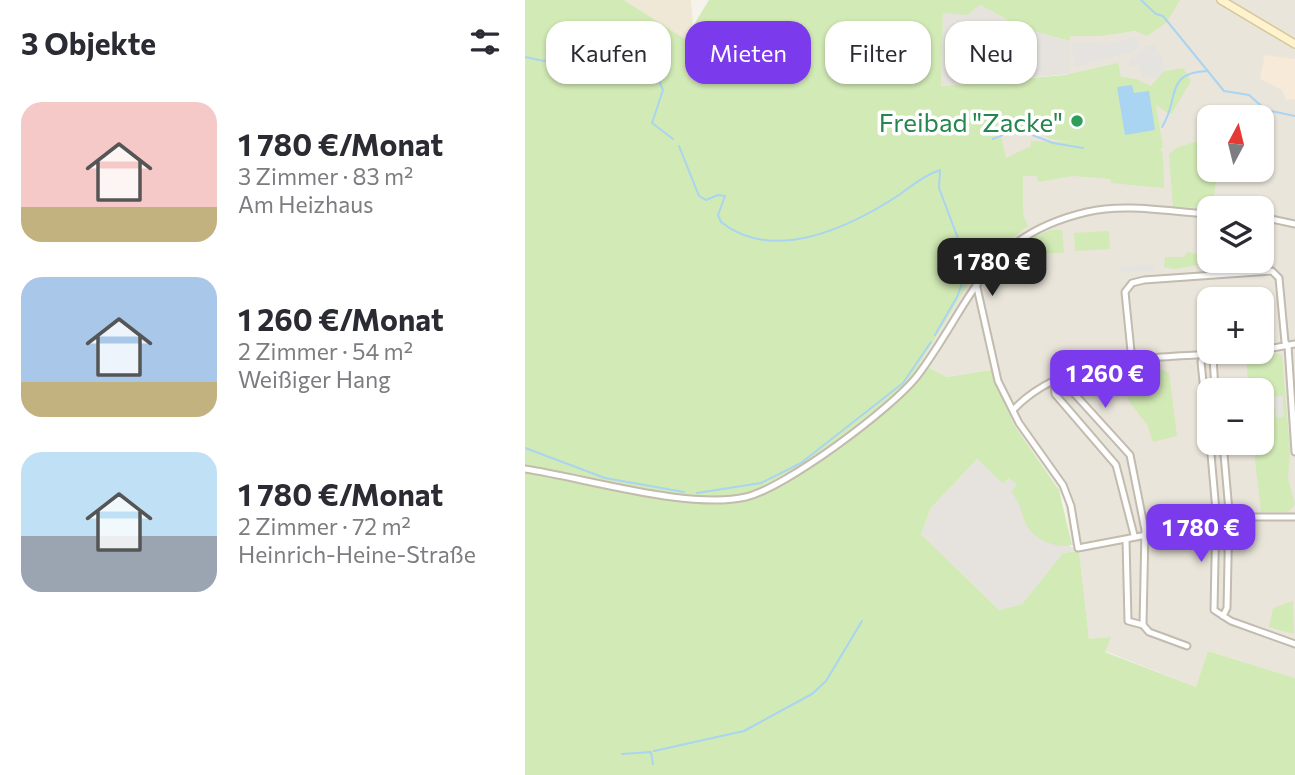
<!DOCTYPE html>
<html lang="de">
<meta charset="utf-8">
<style>
body{margin:0;font-family:Commissioner,sans-serif;background:#f2f2f3;color:#2b2b33;height:100vh;display:flex;flex-direction:column;font-size:26px;white-space:nowrap}
*{box-sizing:border-box;margin:0}
p{font-size:23px;color:#7c7c81}
.icon{flex:none;width:38px;height:38px;fill:none;stroke:currentColor;stroke-width:2;stroke-linecap:round;stroke-linejoin:round}
.map{position:relative;flex:1;overflow:hidden}
.panel{display:flex;flex-direction:column;background:#fff;width:525px}
.panel>*{flex:none}
.guide{position:absolute;left:21px;top:21px;width:644px;height:63px;display:flex;gap:14px}
.needle{width:46px;rotate:7deg}
.buttons{position:absolute;left:672px;top:105px;display:grid;gap:14px}
.buttons a{display:grid;place-items:center;width:77px;height:77px;border-radius:14px;background:#fff;box-shadow:0 2px 5px #0004;font-size:35px}
.price{position:absolute;translate:-50% -60px;padding:0 16px;border-radius:14px;background:#7c3aed;color:#fff;font-size:23px;line-height:46px;filter:drop-shadow(0 2px 4px #0008)}
.price::after{content:'';position:absolute;left:50%;top:42px;width:21px;height:16px;margin-left:-10px;background:inherit;clip-path:polygon(0 0,100% 0,50% 100%)}
.price.active{background:#222;color:#fff}
ul{padding:0;list-style:none}
li{display:flex;align-items:center;gap:21px;height:175px;padding:0 21px}
li span{display:grid;place-items:center;flex:none;width:196px;height:140px;border-radius:21px;color:#555}
li>.icon{margin-inline-start:auto}
span .icon{width:84px;height:84px;fill:#fffc;stroke-width:1}
li b{font-size:30px}
h2{display:flex;justify-content:space-between;align-items:center;height:84px;padding:0 21px;font-size:30px}
.pill{padding:0 24px;border-radius:21px;background:#fff;box-shadow:0 2px 5px #0004;font-size:24px;line-height:63px}
.pill.active{background:#7c3aed;color:#fff}
main{display:flex;flex:1;min-height:0}
.map>svg:first-child{display:block}
.residential{fill:#eae5da;fill-rule:evenodd}
.commercial{fill:#f7ead8}
.industrial{fill:#e6e2dd}
.education{fill:#efe8d6}
.green{fill:#d2eab5;fill-rule:evenodd}
.parking{fill:#e5e3e0}
.water{fill:#a9d4f2}
.lines{fill:none;stroke-linecap:round;stroke-linejoin:round}
.stream{stroke:#a9d4f2;stroke-width:2}
.street-casing{stroke:#c2bbae;stroke-width:9}
.secondary-casing{stroke:#d6c79b;stroke-width:10}
.street{stroke:#fff;stroke-width:5}
.secondary{stroke:#fff3cd;stroke-width:7}
.leisure-dot{fill:#2e9e5b;stroke:#fff;stroke-width:2.5}
.labels{text-anchor:middle;dominant-baseline:central;stroke-width:7;stroke-linejoin:round;paint-order:stroke}
.leisure-label{font-size:26px;fill:#27864d;stroke:#fff;text-anchor:end}
</style>
<main>
<section class="panel">
<h2>3 Objekte<svg class="icon" aria-label="filters" viewBox="0 0 24 24"><path d="M4 7h16M4 17h16"/><circle cx="9" cy="7" r="2"/><circle cx="15" cy="17" r="2"/></svg></h2>
<ul>
<li><span style="background:linear-gradient(#f6c9c9 75%,#c2b280 0)"><svg class="icon" aria-label="home" viewBox="0 0 24 24"><path d="M3 11l9-7 9 7M6 9v11h12V9"/></svg></span><div><b>1 780 €/Monat</b><p>3 Zimmer · 83 m²</p><p>Am Heizhaus</p></div></li>
<li><span style="background:linear-gradient(#a9c7e8 75%,#c2b280 0)"><svg class="icon" aria-label="home" viewBox="0 0 24 24"><path d="M3 11l9-7 9 7M6 9v11h12V9"/></svg></span><div><b>1 260 €/Monat</b><p>2 Zimmer · 54 m²</p><p>Weißiger Hang</p></div></li>
<li><span style="background:linear-gradient(#bfe0f5 60%,#9aa5b1 0)"><svg class="icon" aria-label="home" viewBox="0 0 24 24"><path d="M3 11l9-7 9 7M6 9v11h12V9"/></svg></span><div><b>1 780 €/Monat</b><p>2 Zimmer · 72 m²</p><p>Heinrich-Heine-Straße</p></div></li>
</ul>
</section>
<div class="map">
<svg width="770" height="775" viewBox="0 0 770 775">
<rect width="100%" height="100%" fill="#f6f3ec"/>
<path class="residential" d="M631 0H770V678L684 651 671 687 580 651 585 637 564 640 554 552 547 545 540 503 532 486 489 425 466 370 422 377 395 363 445 281 465 256 502 226 486 186 475 131 544 74V36L614 31ZM684 117H737V170H684ZM684 208H737V261H684ZM684 299H737V352H684ZM684 390H737V443H684Z"/>
<path class="commercial" d="M740 55 770 59V99L761 100 757 90 735 79Z"/>
<g class="industrial">
<path d="M455 5 497 28 545 41V74L416 86 418 13 442 12Z"/>
<path d="M452 459 478 484 484 478 492 485 500 521 554 551 538 553 497 604 474 610 396 534 406 508Z"/>
</g>
<path class="education" d="M99 0H166L168 26 160 39Z"/>
<g class="green">
<path d="M0 0H99L160 39 184 0H655L641 23 622 36 611 31 574 36H545V41L497 28 455 5 442 15 418 13 416 86 540 75 593 63 596 77 611 79 626 86 639 71 658 68 666 81 647 113 644 114 631 105 638 147 635 150 638 154 639 188 586 183V179L548 176 513 182 512 176H498V214L503 226 465 256 445 281 395 363 422 377 466 370 489 425 534 490 547 545C531 549 507 539 500 522 495 509 496 503 486 492L492 485 484 478 478 484 452 459 406 508 396 534 474 610 497 604 538 553 554 551 564 639 586 637 580 652 671 687 683 651 770 678V775H0ZM492 126 505 127 525 139 548 142 506 141V146L481 158 475 131Z"/>
<path d="M684 138V170H693L687 208 648 207 644 154 653 147Z"/>
<path d="M525 230H537L539 253 490 254 492 245Z"/>
<path d="M584 231 585 249 550 251 549 233Z"/>
<path d="M662 252 684 256V263L649 269 639 267 640 257H659Z"/>
<path d="M753 353 757 356 765 450 763 479 770 504 763 512H736L728 443H737V390H724L721 357Z"/>
<path d="M630 366 644 373 652 436 628 442 623 426 604 401 598 371Z"/>
<path d="M768 601 769 634 744 627 748 608Z"/>
</g>
<g class="parking">
<path d="M606 39H612L614 46 610 51 550 67 546 43 572 42 573 45Z"/>
<path d="M622 45H629L638 59 639 71 633 78 616 76 615 65 603 66 605 59Z"/>
<path d="M628 264V271L596 273 595 266Z"/>
<path d="M758 396 759 417 751 418 750 408H743L742 397Z"/>
</g>
<path class="water" d="M607 85 609 93 624 91 630 130 600 135 592 87Z"/>
<g class="lines">
<g class="stream">
<path d="M616 0 631 14 638 16 699 91 724 95 741 110 770 116"/>
<path d="M0 57 19 61 34 57H75L88 64 107 63 121 69 133 79 138 90 127 123 148 139"/>
<path d="M637 127C655 99 639 72 683 71"/>
<path d="M468 139 492 129 528 143 558 148"/>
<path d="M154 146 174 196 181 200 193 195 200 196 193 215 196 222C249 264 325 227 374 195 388 185 398 176 415 170"/>
<path d="M441 259 445 267"/>
<path d="M410 335 432 297 440 275V257L414 188 415 171"/>
<path d="M0 448 80 478 159 492"/>
<path d="M172 493 236 483 276 463 378 383 406 342"/>
<path d="M129 751 219 731 287 694 301 681 337 621"/>
<path d="M97 754 126 752 128 764"/>
</g>
<g class="street-casing">
<g id="street">
<path d="M737 217 770 224"/>
<path d="M451 283 473 381 494 423 538 485 546 506 553 548 632 533 692 517H770"/>
<path d="M763 346 770 452"/>
<path d="M737 350 770 344"/>
<path d="M679 354 676 362 684 440"/>
<path d="M685 355 688 357 690 390"/>
<path d="M607 361 600 292 607 283 619 280 747 271 754 278 760 342 763 346"/>
<path d="M536 379 605 455 620 530 618 625 624 632 662 646"/>
<path d="M529 382 530 394 591 465 609 535"/>
<path d="M489 409C545 351 642 359 716 352"/>
<path d="M685 443 691 511 689 610 706 621 770 644"/>
<path d="M698 443 704 511 702 608 698 616"/>
<path d="M0 469C60 478 164 510 221 497 260 488 368 408 393 375 448 301 458 236 562 212 601 203 645 212 684 214"/>
<path d="M601 540 603 621 618 625"/>
</g>
</g>
<g class="secondary-casing">
<path id="secondary" d="M696 0 770 44"/>
</g>
<use href="#street" class="street"/>
<use href="#secondary" class="secondary"/>
</g>
<circle class="leisure-dot" cx="552" cy="121" r="7"/>
<g class="labels">
<g class="leisure-label">
<text x="538" y="121">Freibad "Zacke"</text>
</g>
</g>
</svg>
<div class="buttons">
<a><svg class="needle" viewBox="-14 -14 28 28"><path d="M0-13l5 13h-10z" fill="#e53935"/><path d="M0 13l5-13h-10z" fill="#7c7c81"/></svg></a>
<a><svg class="icon" aria-label="layers" viewBox="0 0 24 24"><path d="M12 4l9 5-9 5-9-5zM3 14l9 5 9-5"/></svg></a>
<a>+</a>
<a>−</a>
</div>
<b class="price active" style="left:467px;top:298px">1 780 €</b>
<b class="price" style="left:580px;top:410px">1 260 €</b>
<b class="price" style="left:676px;top:564px">1 780 €</b>
<div class="guide">
<a class="pill">Kaufen</a>
<a class="pill active">Mieten</a>
<a class="pill">Filter</a>
<a class="pill">Neu</a>
</div>
</div>
</main>
